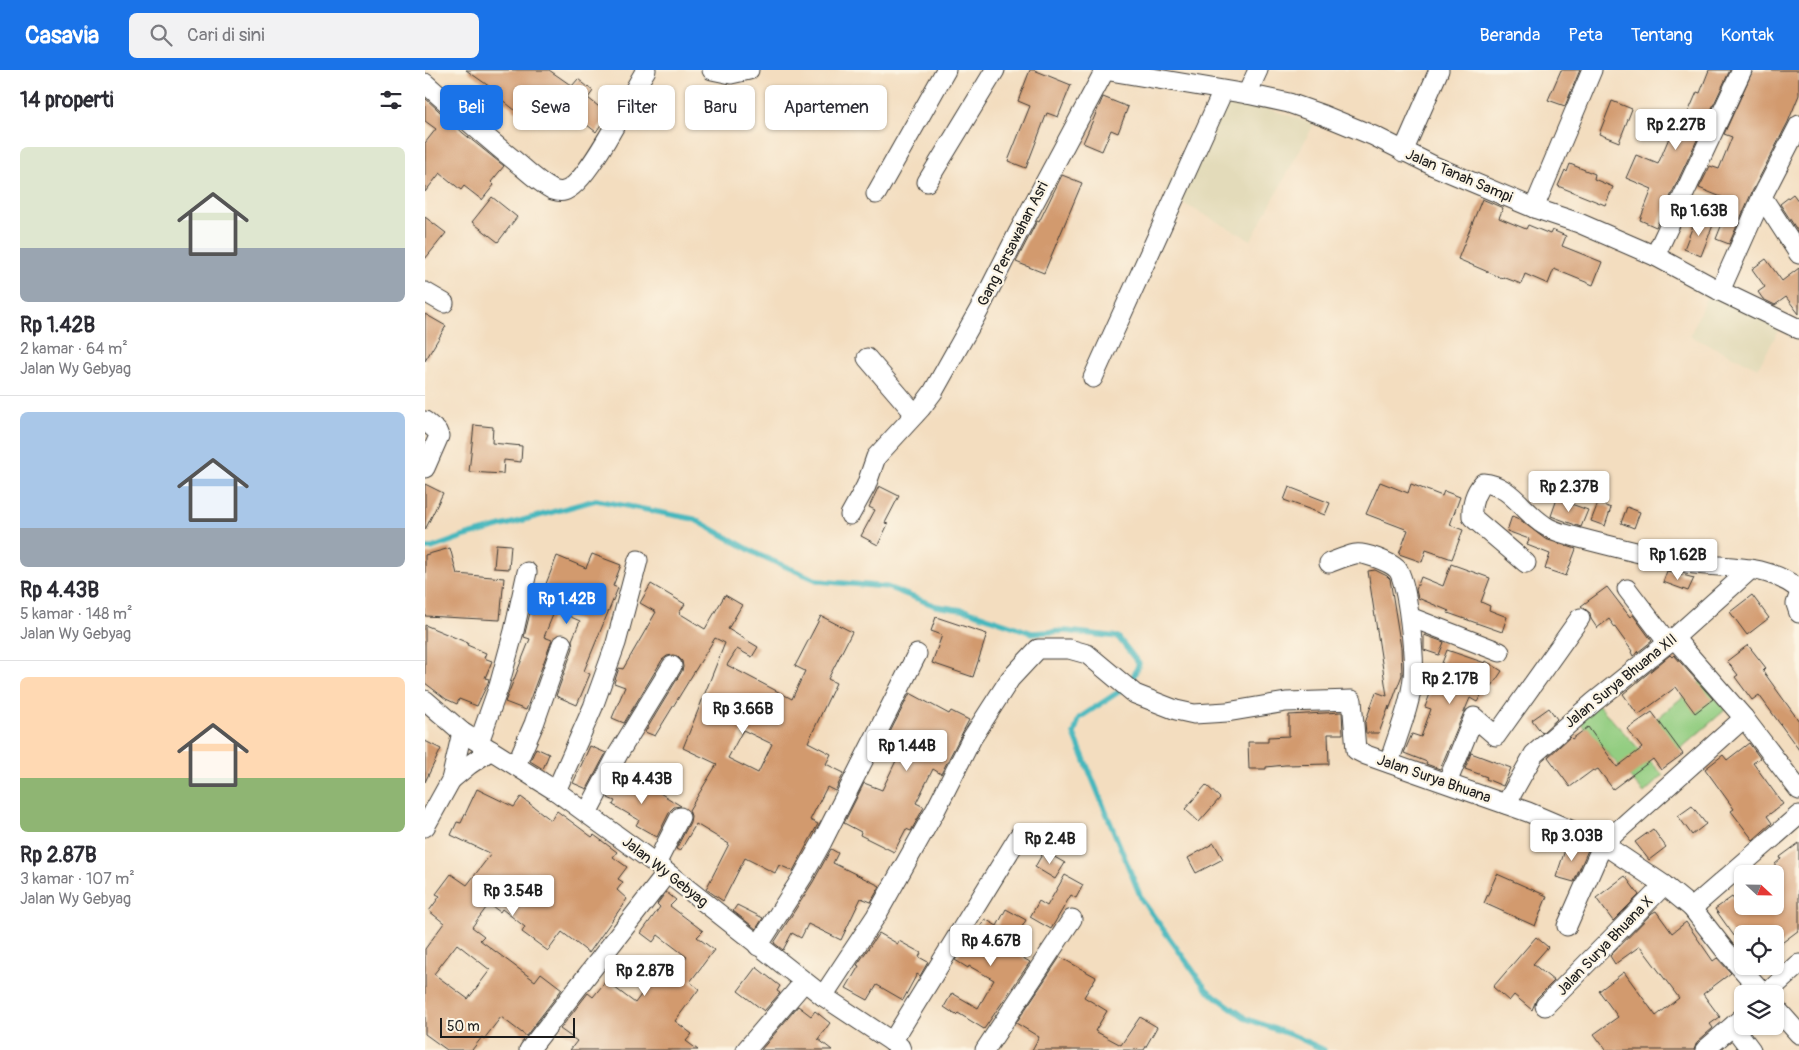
<!DOCTYPE html>
<html lang="id">
<meta charset="utf-8">
<style>
body{margin:0;font-family:Pangolin,sans-serif;background:#f2f2f3;color:#2b2b33;height:100vh;display:flex;flex-direction:column;font-size:19px;white-space:nowrap}
*{box-sizing:border-box;margin:0}
p{font-size:16px;color:#7c7c81}
.icon{flex:none;width:28px;height:28px;fill:none;stroke:currentColor;stroke-width:2;stroke-linecap:round;stroke-linejoin:round}
.map{position:relative;flex:1;overflow:hidden}
.panel{display:flex;flex-direction:column;background:#fff;width:425px}
.panel>*{flex:none}
.top-card{position:absolute;left:15px;top:15px;width:475px;height:45px;display:flex;gap:10px}
.needle{width:32px;rotate:112deg}
.fabs{position:absolute;left:1309px;top:795px;display:grid;gap:10px}
.fabs a{display:grid;place-items:center;width:50px;height:50px;border-radius:8px;background:#fff;box-shadow:0 1px 4px #0004;font-size:25px}
.scale{position:absolute;left:15px;bottom:12px;width:135px;box-sizing:border-box;padding-left:5px;border:2px solid #1c1c1c;border-top:0;font-size:14px;line-height:18px;white-space:nowrap;color:#1c1c1c;-webkit-text-stroke:4px #fcf5e5;paint-order:stroke}
.price{position:absolute;translate:-50% -42px;padding:0 11px;border-radius:5px;background:#fff;color:#222;font-size:16px;line-height:32px;filter:drop-shadow(0 1px 2px #0008)}
.price::after{content:'';position:absolute;left:50%;top:30px;width:15px;height:11px;margin-left:-8px;background:inherit;clip-path:polygon(0 0,100% 0,50% 100%)}
.price.on{background:#1a73e8;color:#fff}
ul{padding:0;list-style:none}
li{display:grid;align-content:center;gap:10px;height:265px;padding:0 20px}
li+li{border-top:1px solid #e1e1e2}
li span{display:grid;place-items:center;height:155px;border-radius:8px;color:#555}
li>.icon{margin-inline-start:auto}
span .icon{width:90px;height:90px;fill:#fffc;stroke-width:1}
li b{font-size:21px}
h2{display:flex;justify-content:space-between;align-items:center;height:60px;padding:0 20px;font-size:21px}
.pill{padding:0 18px;border-radius:8px;background:#fff;box-shadow:0 1px 4px #0004;font-size:18px;line-height:45px}
.pill.on{background:#1a73e8;color:#fff}
header{display:flex;align-items:center;gap:30px;box-sizing:border-box;height:70px;padding:0 25px;background:#1a73e8;color:#fff}
header strong{font-size:24px}
nav{display:flex;gap:28px;margin-inline-start:auto;font-size:18px}
.search{width:350px;height:45px;background:#f2f2f3;display:flex;align-items:center;gap:12px;box-sizing:border-box;padding:0 18px;border-radius:8px;color:#7c7c81;font-size:19px}
main{display:flex;flex:1;min-height:0}
.map>svg:first-child{display:block}
.built{fill:#e3dbba}
.green{fill:#93cd81;stroke:#58744e}
.lines{fill:none;stroke-linecap:round;stroke-linejoin:round}
.stream{stroke:#47b7bd;stroke-width:5.5}
.building{fill:#d29a6e;fill-rule:evenodd}
.minor-casing{stroke:#3c3934;stroke-width:21}
.minor{stroke:#fff;stroke-width:19}
.labels{text-anchor:middle;dominant-baseline:central;stroke-width:4.5;stroke-linejoin:round;paint-order:stroke}
.street-label{font-size:15px;fill:#1c1c1c;stroke:#fcf5e5}
</style>
<header>
<strong>Casavia</strong>
<div class="search"><svg class="icon" aria-label="search" viewBox="0 0 24 24"><circle cx="10" cy="10" r="6"/><path d="M15 15l6 6"/></svg>Cari di sini</div>
<nav><a>Beranda</a><a>Peta</a><a>Tentang</a><a>Kontak</a></nav>
</header>
<main>
<section class="panel">
<h2>14 properti<svg class="icon" aria-label="filters" viewBox="0 0 24 24"><path d="M4 7h16M4 17h16"/><circle cx="9" cy="7" r="2"/><circle cx="15" cy="17" r="2"/></svg></h2>
<ul>
<li><span style="background:linear-gradient(#dfe7d0 65%,#9aa5b1 0)"><svg class="icon" aria-label="home" viewBox="0 0 24 24"><path d="M3 11l9-7 9 7M6 9v11h12V9"/></svg></span><div><b>Rp 1.42B</b><p>2 kamar · 64 m²</p><p>Jalan Wy Gebyag</p></div></li>
<li><span style="background:linear-gradient(#a9c7e8 75%,#9aa5b1 0)"><svg class="icon" aria-label="home" viewBox="0 0 24 24"><path d="M3 11l9-7 9 7M6 9v11h12V9"/></svg></span><div><b>Rp 4.43B</b><p>5 kamar · 148 m²</p><p>Jalan Wy Gebyag</p></div></li>
<li><span style="background:linear-gradient(#ffd9b3 65%,#8fb573 0)"><svg class="icon" aria-label="home" viewBox="0 0 24 24"><path d="M3 11l9-7 9 7M6 9v11h12V9"/></svg></span><div><b>Rp 2.87B</b><p>3 kamar · 107 m²</p><p>Jalan Wy Gebyag</p></div></li>
</ul>
</section>
<div class="map">
<svg width="1374" height="980" viewBox="0 0 1374 980">
<rect width="100%" height="100%" fill="#fcf5e5"/>
<filter id="ink" filterUnits="userSpaceOnUse"><feTurbulence type="fractalNoise" baseFrequency=".02" numOctaves="2"/><feDisplacementMap in="SourceGraphic" scale="10" xChannelSelector="R" yChannelSelector="G"/><feConvolveMatrix kernelMatrix="1 2 1 2 8 2 1 2 1" color-interpolation-filters="sRGB"/></filter>
<filter id="wash" filterUnits="userSpaceOnUse"><feTurbulence type="fractalNoise" baseFrequency=".0096" numOctaves="4" result="noise"/><feDisplacementMap in="SourceGraphic" scale="20" xChannelSelector="R" yChannelSelector="G"/><feGaussianBlur stdDeviation="1.12" result="paint"/><feColorMatrix in="noise" values="0 0 0 0 0 0 0 0 0 0 0 0 0 0 0 0 0 1.4 0 .05"/><feComposite in="paint" operator="in"/></filter>
<g filter="url(#wash)">
<rect width="100%" height="100%" fill="#f3ddbf"/>
<g class="built">
<path d="M789 20 889 54 826 170 739 123Z"/>
<path d="M1284 221 1355 258 1333 298 1265 266Z"/>
</g>
<g class="green">
<path d="M1279 609 1300 640 1254 680 1229 651Z"/>
<path d="M1166 627 1238 705 1219 723 1147 644Z"/>
</g>
<g class="lines">
<path class="stream" d="M0 478H7L40 466 171 430 269 449 334 485 394 511 462 517 511 536 544 541 607 563 641 561 693 567 714 594 707 609 695 621 654 648 649 664 717 830 782 920 822 949 872 967 899 980"/>
</g>
<g id="blocks">
<g class="building">
<path d="M41 0H124L147 16 153 9 168 21 163 28 183 44 171 62 128 28 106 53 76 29 78 26Z"/>
<path d="M605 0H609L646 15 633 47 622 43 601 98 583 91 605 36 593 31Z"/>
<path d="M1136 0H1155L1140 36 1123 30Z"/>
<path d="M1284 0H1305L1231 157 1215 150 1227 119 1201 108 1211 85 1233 94 1249 56 1256 59 1272 22 1275 23Z"/>
<path d="M1328 0H1374V25L1363 52 1327 122 1304 174 1291 169 1306 131 1274 118 1285 96 1294 99 1307 67 1299 64Z"/>
<path d="M678 27 703 37 693 63 686 60 677 81 658 73Z"/>
<path d="M0 28 38 63 79 96 66 112 69 115 57 130 39 116 36 120 15 103 0 122V73L11 59 0 51Z"/>
<path d="M1187 31 1207 39 1194 72 1174 64Z"/>
<path d="M1145 94 1170 104 1169 109 1188 117 1180 135 1133 116 1140 100 1142 102Z"/>
<path d="M637 105 657 113 619 203 591 192 612 151 614 152Z"/>
<path d="M1368 124 1374 132V163L1355 134Z"/>
<path d="M67 127 92 147 73 172 47 152Z"/>
<path d="M1057 129 1078 138 1074 148 1101 159 1103 155 1125 164 1127 160 1141 166 1137 176 1177 192 1168 215 1129 199 1123 214 1100 204 1096 214 1078 207 1077 208 1033 189Z"/>
<path d="M0 147 21 163 0 189Z"/>
<path d="M1271 148 1288 155 1276 186 1259 179Z"/>
<path d="M1341 189 1357 211 1374 198V244L1361 227 1350 235 1338 229 1333 222 1340 217 1327 199Z"/>
<path d="M0 244 21 256 0 291Z"/>
<path d="M49 355 68 357 67 373 97 376 96 392 79 390 78 404 44 402Z"/>
<path d="M955 412 983 423 986 414 1017 426 1019 421 1035 427 1025 455 1038 460 1027 489 1001 480 997 492 974 484 983 460 941 444Z"/>
<path d="M0 414 18 423 0 460Z"/>
<path d="M454 416 474 426 460 453 463 454 453 475 436 466 450 440 444 437Z"/>
<path d="M864 417 905 433 900 445 859 430Z"/>
<path d="M1132 429 1163 440 1156 457 1126 446Z"/>
<path d="M1173 433 1186 438 1180 456 1166 451Z"/>
<path d="M1202 437 1215 442 1209 458 1196 453Z"/>
<path d="M1087 446 1094 449 1120 469 1151 479 1141 506 1120 499 1125 484 1102 475 1104 469 1082 461Z"/>
<path d="M71 474 86 475 84 499 69 498Z"/>
<path d="M25 478 32 504 79 508 75 550 0 546V485Z"/>
<path d="M167 484 196 495 188 516 193 518 159 601 165 604 152 635 131 626 148 578 147 570 155 551 130 540 119 567 127 570 101 640 80 632 105 569 99 567 105 543 109 544 132 486 161 498Z"/>
<path d="M1026 494 1065 508 1056 532 1065 536 1064 540 1082 547 1077 562 1023 543 1024 541 993 528 991 520 996 507 1018 516Z"/>
<path d="M950 500 962 506 965 509 976 578 977 605 964 640V636L954 663H941L940 653 951 622 962 626 943 501Z"/>
<path d="M1242 501 1269 508 1263 521 1238 512Z"/>
<path d="M226 514 260 534 254 543 280 559 300 525 317 535 303 559 333 577 327 587 312 579 302 595 367 629 380 601 370 596 396 546 427 562 403 609 411 613 383 672 406 684 401 694 419 703 410 721 402 717 385 750 393 754 368 801 354 795 350 803 320 788 298 831 281 819 304 774 271 754 255 781 251 779 265 752 266 746 264 740 292 694 258 678 300 573 290 568 230 666 220 662 257 601 258 597 257 591 252 586 248 585 242 586 237 590 199 653 187 648 200 617 189 613 194 598 198 599 231 542 215 533ZM318 660 347 674 333 703 303 688Z"/>
<path d="M1182 517 1205 547 1208 545 1227 571 1208 586 1206 582 1207 581 1184 549 1172 558 1166 549 1165 543 1156 536Z"/>
<path d="M1327 525 1344 548 1322 565 1305 542Z"/>
<path d="M511 547 562 564 548 607 507 593 517 565 506 561Z"/>
<path d="M0 555 43 573 42 575 61 583 59 588 67 591 60 608 64 609 63 613 52 636 34 629 32 634 21 629 0 613Z"/>
<path d="M999 565 1019 572 1014 585 999 580Z"/>
<path d="M1323 575 1341 598 1338 601 1374 651V680L1334 625 1327 630 1310 607 1313 605 1302 591Z"/>
<path d="M1022 580 1060 593 1061 591 1077 601 1067 616 1063 614 1052 632 1045 628 1015 699 1001 694 1002 692 979 683 987 664 996 667 1006 639 1000 637Z"/>
<path d="M1245 585 1247 587 1249 585 1288 629 1270 643 1251 617 1213 645 1198 624Z"/>
<path d="M485 623 524 644 526 641 544 650 516 704 508 699 491 733 499 737 486 761 481 759 469 782 435 765 436 762 419 753 439 713 457 720 479 674 463 666Z"/>
<path d="M1124 638 1132 649 1117 663 1107 650Z"/>
<path d="M917 642 918 664H903L904 694 860 695 841 697V699H824L823 672H843V667L864 666V645Z"/>
<path d="M1227 642 1258 684 1236 700 1228 689 1188 719 1173 699 1169 701 1168 700 1145 717 1123 687 1145 667 1147 669 1163 657 1192 697 1217 678 1202 659Z"/>
<path d="M0 671 16 679 0 712Z"/>
<path d="M1324 673 1335 688 1328 693 1358 734 1342 746 1347 753 1328 770 1306 741 1309 739 1280 699 1298 685 1302 690Z"/>
<path d="M165 676 181 683 162 719 148 713Z"/>
<path d="M111 678 124 684 118 699 105 691Z"/>
<path d="M1046 683 1086 698 1078 716 1061 709 1062 707 1040 699Z"/>
<path d="M194 707 202 711 203 708 224 720 225 717 256 736 249 737 245 741 232 767 211 755 214 750 188 735 190 731 183 728Z"/>
<path d="M781 715 795 728 774 752 760 739Z"/>
<path d="M52 719 89 737 96 727 126 750 132 741 167 767 169 765 192 782 188 787 202 797 193 809 198 812 192 820 202 829 164 883 137 862 123 881 97 862 100 857 77 839 75 842 64 834 47 857 59 866 55 870 110 911 116 903 137 919 101 966 76 947 59 969 57 967 47 980H22L0 964V879L19 853 4 841 15 826 11 824 26 804 42 815 66 784 26 765 32 752 36 753ZM32 874 65 900 43 929 9 904Z"/>
<path d="M1267 736 1281 754 1267 765 1253 746Z"/>
<path d="M1228 759 1241 777 1224 790 1210 772Z"/>
<path d="M1143 771 1163 780 1149 812 1131 807Z"/>
<path d="M789 773 798 789 771 803 763 788Z"/>
<path d="M1374 773V860L1350 878V864H1318V866L1312 870 1290 839 1307 827 1314 836H1350V794L1356 789 1355 787Z"/>
<path d="M406 779 413 783 408 793 455 816 446 832 436 828 416 870 383 854 376 868 367 863 358 880 349 873 388 812Z"/>
<path d="M619 781 640 793 630 809 610 797Z"/>
<path d="M1072 804 1122 826 1110 856 1059 833Z"/>
<path d="M640 805 658 815 651 828 646 825 626 859 605 847 614 831 622 836Z"/>
<path d="M1200 806 1214 825 1188 851 1171 828Z"/>
<path d="M241 822 251 830 245 836 278 861 272 867 289 880 265 912 274 919 250 951 267 964 261 971 273 980H145L152 971 135 959 163 923 168 927 181 911 210 933 232 903 243 911 262 887 233 865 228 872 216 863 235 837 232 834Z"/>
<path d="M312 835 338 848 331 859 308 841Z"/>
<path d="M581 839 601 850 584 880 605 892 559 959 533 943 531 945 519 937 527 923 553 938 569 910 544 896 543 898 530 890 542 872 545 874 560 849 572 856Z"/>
<path d="M1231 841 1247 863 1261 852 1288 891 1292 888 1306 903 1278 924 1295 947 1285 954 1288 958 1272 972 1269 980H1181L1169 964 1193 947 1174 921 1199 902 1231 946 1254 928 1215 876 1190 894 1185 886 1227 843Z"/>
<path d="M454 863 473 874 474 871 496 883 494 887 503 892 495 906 492 904 478 930 452 915 443 930 421 918 434 896 432 895Z"/>
<path d="M1111 867 1123 877 1108 894 1129 911 1112 928 1107 940 1089 925 1084 931 1068 917Z"/>
<path d="M635 887 671 907 659 927 682 941 670 961 696 975 715 947 732 957 719 980H607L614 967 591 953Z"/>
<path d="M331 897 355 916 352 921 355 923 339 941 313 921Z"/>
<path d="M373 936 386 946 390 941 405 953 393 969 407 980H336Z"/>
</g>
</g>
</g>
<g filter="url(#ink)">
<use href="#blocks" fill-opacity="0" stroke="#3c3934" stroke-width="1"/>
<g class="lines">
<g class="minor-casing">
<g id="minor">
<path d="M287 0 306 4 324 0"/>
<path d="M679 0 822 24 864 33 898 45 949 66 1009 96 1109 138 1154 153 1230 186 1295 221 1374 259"/>
<path d="M0 13C29 39 58 65 89 90 101 100 114 113 128 120 131 121 136 122 139 121 163 115 206 23 221 0"/>
<path d="M822 24 833 0"/>
<path d="M978 82 1014 0"/>
<path d="M502 112 570 0"/>
<path d="M451 124 521 0"/>
<path d="M1337 127 1374 184"/>
<path d="M1109 138 1167 0"/>
<path d="M1230 186 1317 0"/>
<path d="M1295 221 1337 127 1374 55"/>
<path d="M0 222 19 233"/>
<path d="M442 288 490 344"/>
<path d="M668 308 798 21"/>
<path d="M0 351 12 361 14 366 0 398"/>
<path d="M425 445 441 416 451 387 496 338 508 322 554 240 593 163 680 0"/>
<path d="M904 493C912 490 921 486 930 484 939 482 965 492 972 499 983 510 990 591 988 608 985 637 972 666 964 693"/>
<path d="M1101 493 1047 447C1046 435 1050 422 1058 413 1086 415 1097 441 1119 455 1127 461 1137 463 1147 466 1185 476 1223 486 1262 493 1303 499 1338 492 1374 519"/>
<path d="M1202 519 1243 573"/>
<path d="M1374 525 1371 534 1374 543"/>
<path d="M985 547 1075 582"/>
<path d="M1249 568 1319 648 1374 720"/>
<path d="M0 630 37 662 131 721 231 794 398 926 475 977 476 980"/>
<path d="M54 672 74 616 89 561 102 502"/>
<path d="M91 695 109 654 137 574"/>
<path d="M26 710 44 695 66 680"/>
<path d="M1022 713 1049 647 1071 666 1155 548"/>
<path d="M131 721 168 637 191 573 213 490"/>
<path d="M1081 734 1109 684 1169 632 1249 568 1326 499"/>
<path d="M162 743 193 684 247 596"/>
<path d="M0 757 26 710 37 662"/>
<path d="M231 794 255 747"/>
<path d="M1267 838 1374 745"/>
<path d="M1142 856 1178 774 1319 648"/>
<path d="M333 876 378 806 397 772 492 584"/>
<path d="M1341 924 1374 894"/>
<path d="M398 926 451 846 510 741 547 668 585 609 613 579H644L662 584 710 624 751 640 769 644 802 642 861 632 927 630 931 680 941 685 1103 742 1178 774 1239 815 1267 838 1299 879 1339 924"/>
<path d="M1120 936 1239 815"/>
<path d="M1350 937 1374 964"/>
<path d="M1308 956 1326 980"/>
<path d="M467 972 594 766"/>
<path d="M104 980 242 803"/>
<path d="M321 980 379 912"/>
<path d="M560 980 647 849"/>
<path d="M1280 980 1318 947"/>
</g>
</g>
<use href="#minor" class="minor"/>
</g>
</g>
<g class="labels">
<g class="street-label">
<text transform="translate(1034 106) rotate(23)">Jalan Tanah Sampi</text>
<text transform="translate(588 174) rotate(-63)">Gang Persawahan Asri</text>
<text transform="translate(1196 611) rotate(-39)">Jalan Surya Bhuana XII</text>
<text transform="translate(1009 709) rotate(19)">Jalan Surya Bhuana</text>
<text transform="translate(240 802) rotate(38)">Jalan Wy Gebyag</text>
<text transform="translate(1180 876) rotate(-46)">Jalan Surya Bhuana X</text>
</g>
</g>
</svg>
<div class="fabs">
<a><svg class="needle" viewBox="-14 -14 28 28"><path d="M0-13l5 13h-10z" fill="#e53935"/><path d="M0 13l5-13h-10z" fill="#7c7c81"/></svg></a>
<a><svg class="icon" aria-label="locate" viewBox="0 0 24 24"><circle cx="12" cy="12" r="6"/><path d="M12 2v4M12 18v4M2 12h4M18 12h4"/></svg></a>
<a><svg class="icon" aria-label="layers" viewBox="0 0 24 24"><path d="M12 4l9 5-9 5-9-5zM3 14l9 5 9-5"/></svg></a>
</div>
<div class="scale">50 m</div>
<b class="price" style="left:1251px;top:81px">Rp 2.27B</b>
<b class="price" style="left:1274px;top:167px">Rp 1.63B</b>
<b class="price" style="left:1144px;top:443px">Rp 2.37B</b>
<b class="price" style="left:1253px;top:511px">Rp 1.62B</b>
<b class="price on" style="left:142px;top:555px">Rp 1.42B</b>
<b class="price" style="left:1025px;top:635px">Rp 2.17B</b>
<b class="price" style="left:318px;top:665px">Rp 3.66B</b>
<b class="price" style="left:482px;top:702px">Rp 1.44B</b>
<b class="price" style="left:217px;top:735px">Rp 4.43B</b>
<b class="price" style="left:1147px;top:792px">Rp 3.03B</b>
<b class="price" style="left:625px;top:795px">Rp 2.4B</b>
<b class="price" style="left:88px;top:847px">Rp 3.54B</b>
<b class="price" style="left:566px;top:897px">Rp 4.67B</b>
<b class="price" style="left:220px;top:927px">Rp 2.87B</b>
<div class="top-card">
<a class="pill on">Beli</a>
<a class="pill">Sewa</a>
<a class="pill">Filter</a>
<a class="pill">Baru</a>
<a class="pill">Apartemen</a>
</div>
</div>
</main>
